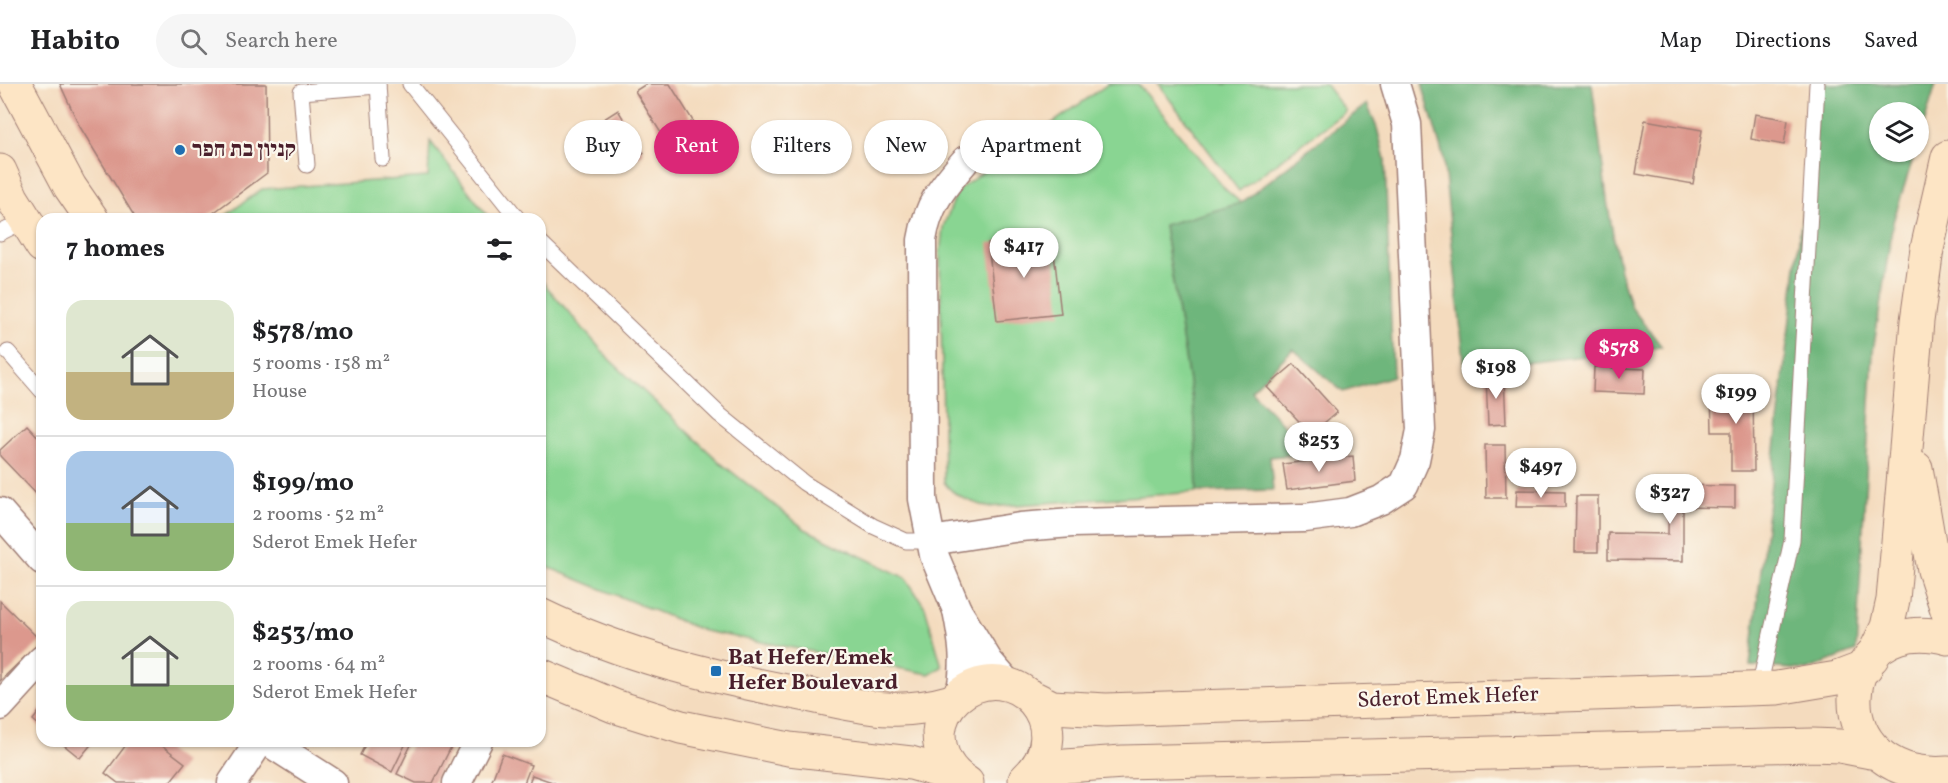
<!DOCTYPE html>
<meta charset="utf-8">
<style>
body{margin:0;font-family:Vollkorn,"Frank Ruhl Libre",serif;background:#f6f6f6;color:#202124;height:100vh;display:flex;flex-direction:column;font-size:22px;white-space:nowrap}
*{box-sizing:border-box;margin:0}
p{font-size:20px;color:#757577}
.icon{flex:none;width:33px;height:33px;fill:none;stroke:currentColor;stroke-width:2;stroke-linecap:round;stroke-linejoin:round}
.map{position:relative;flex:1;overflow:hidden}
.details{position:absolute;left:36px;top:129px;width:510px;height:534px;display:flex;flex-direction:column;background:#fff;border-radius:18px;box-shadow:0 2px 4px #0004}
.details>*{flex:none}
.hud{position:absolute;left:564px;top:36px;width:570px;height:54px;display:flex;gap:12px}
.buttons{position:absolute;left:1869px;top:18px;display:grid;gap:12px}
.buttons a{display:grid;place-items:center;width:60px;height:60px;border-radius:50%;background:#fff;box-shadow:0 2px 4px #0004;font-size:30px}
.price{position:absolute;translate:-50% -51px;padding:0 14px;border-radius:21px;background:#fff;color:#222;font-size:20px;line-height:39px;filter:drop-shadow(0 2px 3px #0008)}
.price::after{content:'';position:absolute;left:50%;top:36px;width:18px;height:14px;margin-left:-9px;background:inherit;clip-path:polygon(0 0,100% 0,50% 100%)}
.price.on{background:#db2777;color:#fff}
ul{padding:0;list-style:none}
li{display:flex;align-items:center;gap:18px;height:150px;padding:0 30px}
li+li{border-top:2px solid #e0e0e0}
li span{display:grid;place-items:center;flex:none;width:168px;height:120px;border-radius:18px;color:#555}
li>.icon{margin-inline-start:auto}
span .icon{width:72px;height:72px;fill:#fffc;stroke-width:1}
li b{font-size:26px}
h2{display:flex;justify-content:space-between;align-items:center;height:72px;padding:0 30px;font-size:26px}
.chip{padding:0 21px;border-radius:27px;background:#fff;box-shadow:0 2px 4px #0004;font-size:21px;line-height:54px}
.chip.on{background:#db2777;color:#fff}
header{display:flex;align-items:center;gap:36px;box-sizing:border-box;height:84px;padding:0 30px;background:#fff;border-bottom:2px solid #e0e0e0}
header strong{font-size:28px}
nav{display:flex;gap:33px;margin-inline-start:auto;font-size:21px}
.search{width:420px;height:54px;background:#f6f6f6;display:flex;align-items:center;gap:15px;box-sizing:border-box;padding:0 21px;border-radius:33px;color:#757577;font-size:22px}
.map>svg:first-child{display:block}
.green{fill:#89d592;stroke:#6a7a5e;stroke-width:1.5}
.forest{fill:#6eb67c;stroke:#5c6a54;stroke-width:1.5}
.building{fill:#dc988d}
.lines{fill:none;stroke-linecap:round;stroke-linejoin:round}
.lane-casing{stroke:#9f7d74;stroke-width:17}
.street-casing{stroke:#9f7d74;stroke-width:31}
.secondary-casing{stroke:#9f7d74;stroke-width:35}
.lane{stroke:#fff;stroke-width:15}
.street{stroke:#fff;stroke-width:28}
.secondary{stroke:#fde5c5;stroke-width:33}
.poi-dot{fill:#1f6fb2;stroke:#fbf7ec;stroke-width:2}
.labels{text-anchor:middle;dominant-baseline:central;stroke-width:4.5;stroke-linejoin:round;paint-order:stroke}
.poi-label{font-size:22px;font-weight:bold;fill:#4a1f2b;stroke:#fbf7ec;text-anchor:start}
.street-label{font-size:22px;fill:#4a1f2b;stroke:#fbf7ec}
</style>
<header>
<strong>Habito</strong>
<div class="search"><svg class="icon" aria-label="search" viewBox="0 0 24 24"><circle cx="10" cy="10" r="6"/><path d="M15 15l6 6"/></svg>Search here</div>
<nav><a>Map</a><a>Directions</a><a>Saved</a></nav>
</header>
<div class="map">
<svg width="1948" height="699" viewBox="0 0 1948 699">
<rect width="100%" height="100%" fill="#fbf7ec"/>
<filter id="ink" filterUnits="userSpaceOnUse"><feTurbulence type="fractalNoise" baseFrequency=".0167" numOctaves="2"/><feDisplacementMap in="SourceGraphic" scale="12" xChannelSelector="R" yChannelSelector="G"/><feConvolveMatrix kernelMatrix="1 2 1 2 8 2 1 2 1" color-interpolation-filters="sRGB"/></filter>
<filter id="wash" filterUnits="userSpaceOnUse"><feTurbulence type="fractalNoise" baseFrequency=".008" numOctaves="4" result="noise"/><feDisplacementMap in="SourceGraphic" scale="24" xChannelSelector="R" yChannelSelector="G"/><feGaussianBlur stdDeviation="1.35" result="paint"/><feColorMatrix in="noise" values="0 0 0 0 0 0 0 0 0 0 0 0 0 0 0 0 0 1.4 0 .05"/><feComposite in="paint" operator="in"/></filter>
<g filter="url(#wash)">
<rect width="100%" height="100%" fill="#f4dbbe"/>
<g class="green">
<path d="M1108 0H1138L1225 105 1241 119 1164 142 1195 335 1197 408 988 423C971 418 954 413 944 398L940 170 943 143 958 106Z"/>
<path d="M1158 0H1325L1346 27 1239 107Z"/>
<path d="M430 57 490 135H221L262 105 428 93Z"/>
<path d="M540 195 610 276 723 381 805 445 906 494 925 523 942 583 929 590 704 547 540 480Z"/>
</g>
<g class="forest">
<path d="M1422 0H1592L1608 123 1620 187 1631 223 1662 263 1465 286 1443 72Z"/>
<path d="M1817 0H1936L1919 56 1918 28H1880V68H1915L1893 138 1873 268 1856 567 1807 586 1750 582Z"/>
<path d="M1367 20 1377 44 1385 75 1393 292 1343 308 1293 265 1251 307 1301 359 1300 370 1270 373 1273 406 1197 408 1195 335 1164 141 1241 119Z"/>
</g>
<g id="blocks">
<g class="building">
<path d="M60 0H266L267 89 205 135H136L80 43Z"/>
<path d="M646 0H670L693 37 664 54 635 7Z"/>
<path d="M618 26 644 69 619 84 593 42Z"/>
<path d="M1755 30 1788 36 1784 61 1751 55Z"/>
<path d="M1645 36 1702 46 1693 100 1636 90Z"/>
<path d="M1052 152 1061 230 997 237 988 159Z"/>
<path d="M1294 280 1337 328 1311 350 1267 303Z"/>
<path d="M1594 283 1645 285 1644 310 1593 308Z"/>
<path d="M1504 292 1506 340 1488 341 1486 293Z"/>
<path d="M1711 306H1753L1754 387H1731V348H1712Z"/>
<path d="M27 341 42 357V416L0 372V366Z"/>
<path d="M1485 361H1505L1506 414H1486Z"/>
<path d="M1353 372 1355 397 1287 406 1283 380Z"/>
<path d="M1669 401 1735 402V424L1683 423V477L1608 476V449L1668 450Z"/>
<path d="M1517 406 1565 407V423H1516Z"/>
<path d="M1576 412H1598V468H1575Z"/>
<path d="M0 517 41 557 0 597Z"/>
<path d="M42 624V644L33 636Z"/>
<path d="M59 657H94L80 674Z"/>
<path d="M129 657H156L185 679 169 699H118L105 689Z"/>
<path d="M367 657H407L392 688 360 671Z"/>
<path d="M413 657H454L433 699H416L397 690Z"/>
<path d="M502 670 531 681 524 699H491Z"/>
<path d="M532 691 555 699H529Z"/>
</g>
</g>
</g>
<g filter="url(#ink)">
<use href="#blocks" fill-opacity="0" stroke="#9f7d74" stroke-width="1.5"/>
<g class="lines">
<g class="lane-casing">
<g id="lane">
<path d="M378 0 383 75"/>
<path d="M410 0 518 135"/>
<path d="M307 81 301 8 378 2"/>
<path d="M0 149 26 136"/>
<path d="M540 158 720 331 804 399 873 442 906 457H931"/>
<path d="M8 268 42 307"/>
<path d="M1759 604 1792 456 1817 0"/>
</g>
</g>
<g class="street-casing">
<g id="street">
<path d="M0 428 42 476"/>
<path d="M931 457 1020 443 1072 439 1305 434 1350 428 1381 416 1404 401 1415 376 1421 346 1407 40 1395 0"/>
<path d="M957 526 934 471 923 415 922 156C928 120 942 104 965 77"/>
<path d="M960 611C967 581 963 556 957 526L989 578 1009 601"/>
<path d="M0 622 42 576"/>
<path d="M267 657 333 699"/>
<path d="M232 699 260 657"/>
<path d="M457 699 478 657"/>
</g>
</g>
<g class="secondary-casing">
<g id="secondary">
<path d="M15 0 70 103 92 135"/>
<path d="M0 87 12 114 42 162"/>
<path d="M1916 384 1934 486 1948 529"/>
<path d="M540 531C624 572 715 594 807 611 833 616 861 624 888 625 910 626 931 623 952 617"/>
<path d="M1948 554C1830 523 1818 699 1948 689"/>
<path d="M1872 574 1887 543 1893 516 1917 237 1927 165 1948 73"/>
<path d="M540 591 614 622 681 643 789 665 911 679 956 692"/>
<path d="M1030 612 1052 623 1106 626 1777 604 1837 594 1866 583"/>
<path d="M1036 686 1051 683 1123 678 1812 661 1840 662 1871 668"/>
<path d="M967 699C949 688 939 671 939 649 940 635 947 622 957 613 1013 566 1083 644 1025 696"/>
</g>
</g>
<use href="#lane" class="lane"/>
<use href="#street" class="street"/>
<use href="#secondary" class="secondary"/>
</g>
</g>
<g class="poi-dot">
<circle cx="180" cy="66" r="6"/>
<rect x="710" y="581" width="12" height="12" rx="3"/>
</g>
<g class="labels">
<g class="poi-label">
<text x="192" y="66">קניון בת חפר</text>
<text x="728" y="574">Bat Hefer/Emek<tspan x="728" dy="25">Hefer Boulevard</tspan></text>
</g>
<g class="street-label">
<text transform="translate(1448 614) rotate(-2)">Sderot Emek Hefer</text>
</g>
</g>
</svg>
<div class="buttons">
<a><svg class="icon" aria-label="layers" viewBox="0 0 24 24"><path d="M12 4l9 5-9 5-9-5zM3 14l9 5 9-5"/></svg></a>
</div>
<b class="price" style="left:1024px;top:195px">$417</b>
<b class="price on" style="left:1619px;top:296px">$578</b>
<b class="price" style="left:1496px;top:316px">$198</b>
<b class="price" style="left:1736px;top:341px">$199</b>
<b class="price" style="left:1319px;top:389px">$253</b>
<b class="price" style="left:1541px;top:415px">$497</b>
<b class="price" style="left:1670px;top:441px">$327</b>
<div class="hud">
<a class="chip">Buy</a>
<a class="chip on">Rent</a>
<a class="chip">Filters</a>
<a class="chip">New</a>
<a class="chip">Apartment</a>
</div>
<section class="details">
<h2>7 homes<svg class="icon" aria-label="filters" viewBox="0 0 24 24"><path d="M4 7h16M4 17h16"/><circle cx="9" cy="7" r="2"/><circle cx="15" cy="17" r="2"/></svg></h2>
<ul>
<li><span style="background:linear-gradient(#dfe7d0 60%,#c2b280 0)"><svg class="icon" aria-label="home" viewBox="0 0 24 24"><path d="M3 11l9-7 9 7M6 9v11h12V9"/></svg></span><div><b>$578/mo</b><p>5 rooms · 158 m²</p><p>House</p></div></li>
<li><span style="background:linear-gradient(#a9c7e8 60%,#8fb573 0)"><svg class="icon" aria-label="home" viewBox="0 0 24 24"><path d="M3 11l9-7 9 7M6 9v11h12V9"/></svg></span><div><b>$199/mo</b><p>2 rooms · 52 m²</p><p>Sderot Emek Hefer</p></div></li>
<li><span style="background:linear-gradient(#dfe7d0 70%,#8fb573 0)"><svg class="icon" aria-label="home" viewBox="0 0 24 24"><path d="M3 11l9-7 9 7M6 9v11h12V9"/></svg></span><div><b>$253/mo</b><p>2 rooms · 64 m²</p><p>Sderot Emek Hefer</p></div></li>
</ul>
</section>
</div>
